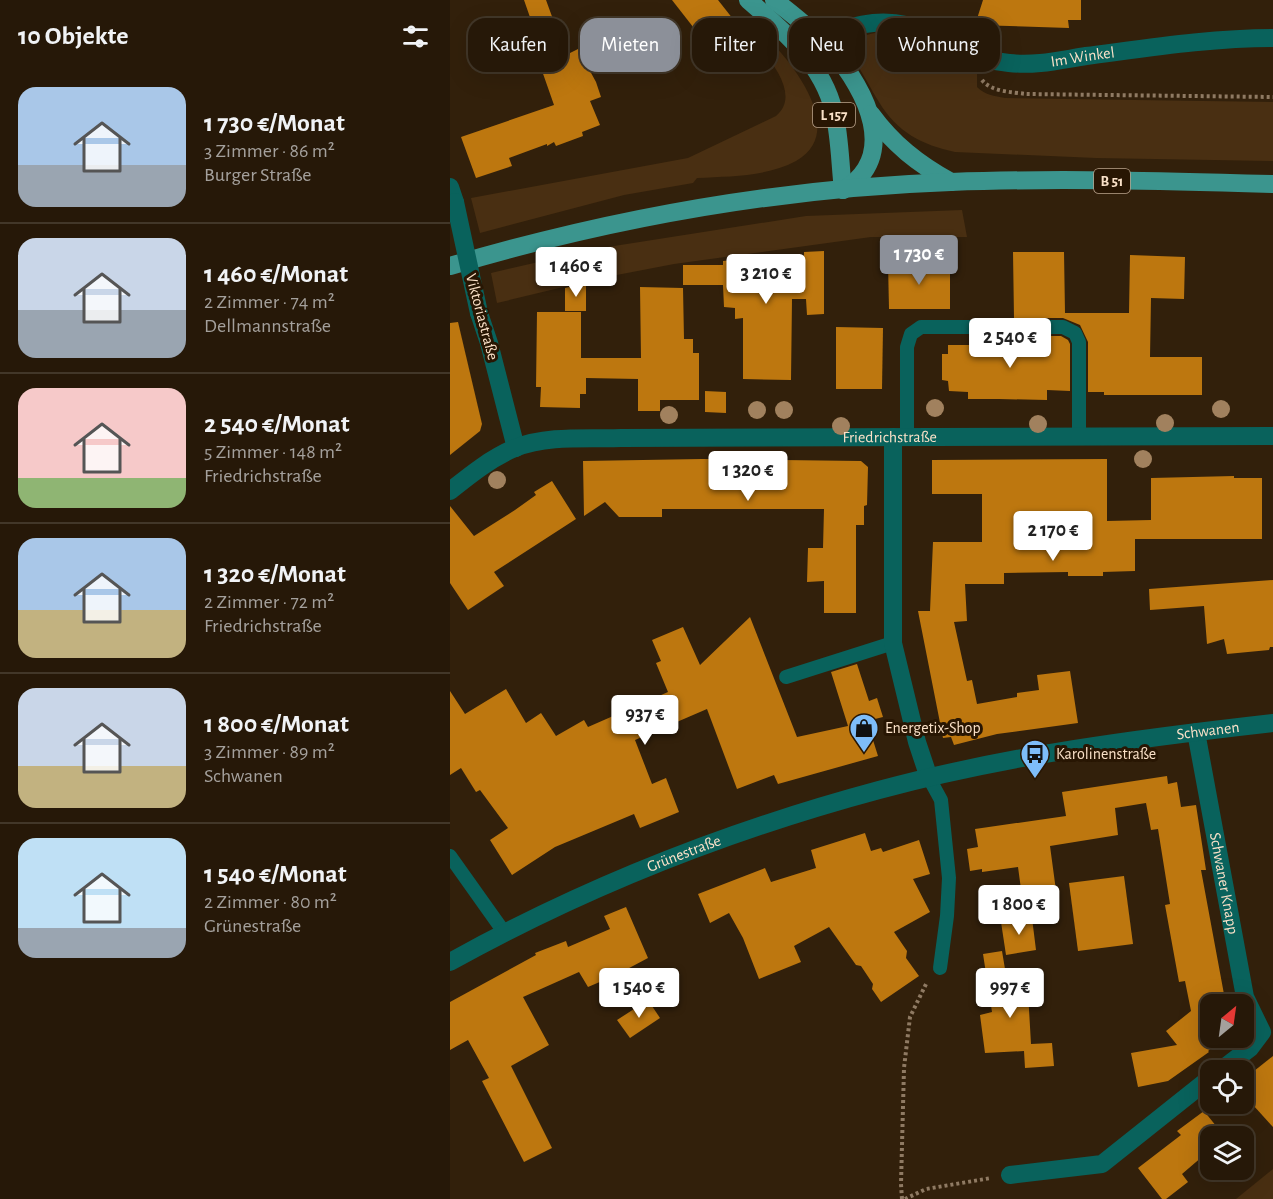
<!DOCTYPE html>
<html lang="de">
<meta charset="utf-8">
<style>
body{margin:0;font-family:"Alegreya Sans",sans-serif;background:#322516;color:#f1f3f6;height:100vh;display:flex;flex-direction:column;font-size:22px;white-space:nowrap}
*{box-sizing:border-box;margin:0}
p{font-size:20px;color:#a4a09c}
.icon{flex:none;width:33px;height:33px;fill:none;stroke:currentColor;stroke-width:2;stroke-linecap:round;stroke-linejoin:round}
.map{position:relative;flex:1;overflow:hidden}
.details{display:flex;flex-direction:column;background:#261808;width:450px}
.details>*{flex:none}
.top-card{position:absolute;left:18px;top:18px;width:570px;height:54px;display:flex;gap:12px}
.needle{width:39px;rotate:29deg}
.fabs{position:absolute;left:750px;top:994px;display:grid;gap:12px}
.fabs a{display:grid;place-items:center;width:54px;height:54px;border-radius:12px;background:#261808;box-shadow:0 6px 24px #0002,0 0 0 2px #423729;font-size:30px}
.price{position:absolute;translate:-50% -51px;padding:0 14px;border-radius:6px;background:#fff;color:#222;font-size:20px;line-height:39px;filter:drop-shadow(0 2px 3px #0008)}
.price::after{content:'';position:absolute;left:50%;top:36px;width:18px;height:14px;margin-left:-9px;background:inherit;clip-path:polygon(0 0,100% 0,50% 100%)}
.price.current{background:#8c9099;color:#fff}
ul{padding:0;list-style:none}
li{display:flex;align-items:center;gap:18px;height:150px;padding:0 18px}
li+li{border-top:2px solid #423729}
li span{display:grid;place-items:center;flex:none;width:168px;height:120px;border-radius:18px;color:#555}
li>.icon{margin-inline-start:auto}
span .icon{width:72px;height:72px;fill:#fffc;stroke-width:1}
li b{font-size:26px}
h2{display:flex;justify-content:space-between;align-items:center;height:72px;padding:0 18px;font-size:26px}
.chip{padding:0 21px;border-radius:18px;background:#261808;box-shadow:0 6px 24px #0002,0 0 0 2px #423729;font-size:21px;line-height:54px}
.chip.current{background:#8c9099;color:#fff}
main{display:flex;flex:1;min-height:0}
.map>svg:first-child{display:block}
.green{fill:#492f12}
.building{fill:#bd770f}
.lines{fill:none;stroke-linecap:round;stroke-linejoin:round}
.path{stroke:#8f7a63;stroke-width:4;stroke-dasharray:3 3;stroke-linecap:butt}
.service{stroke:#09625c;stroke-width:14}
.minor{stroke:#09625c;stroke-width:18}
.tertiary{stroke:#09625c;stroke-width:18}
.primary{stroke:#3b958e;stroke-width:18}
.minor-bridge{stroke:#09625c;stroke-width:18}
.tree{fill:#a1815e}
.labels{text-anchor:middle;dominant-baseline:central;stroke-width:6;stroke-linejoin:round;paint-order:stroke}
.shield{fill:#281603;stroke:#bba48d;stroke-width:1.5}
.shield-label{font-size:15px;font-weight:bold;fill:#fae1c8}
.street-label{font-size:16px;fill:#fae1c8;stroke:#281603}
.poi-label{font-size:16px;fill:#fae1c8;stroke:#281603;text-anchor:start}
</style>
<main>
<section class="details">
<h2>10 Objekte<svg class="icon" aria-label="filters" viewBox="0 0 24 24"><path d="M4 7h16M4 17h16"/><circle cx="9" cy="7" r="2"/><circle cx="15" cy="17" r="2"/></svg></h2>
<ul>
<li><span style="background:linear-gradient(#a9c7e8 65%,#9aa5b1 0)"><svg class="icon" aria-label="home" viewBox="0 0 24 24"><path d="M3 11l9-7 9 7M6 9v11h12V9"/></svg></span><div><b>1 730 €/Monat</b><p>3 Zimmer · 86 m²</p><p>Burger Straße</p></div></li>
<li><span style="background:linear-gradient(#c9d6e8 60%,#9aa5b1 0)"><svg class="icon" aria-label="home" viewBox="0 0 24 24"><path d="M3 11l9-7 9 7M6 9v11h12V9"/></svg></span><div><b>1 460 €/Monat</b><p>2 Zimmer · 74 m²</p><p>Dellmannstraße</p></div></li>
<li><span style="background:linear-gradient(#f6c9c9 75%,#8fb573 0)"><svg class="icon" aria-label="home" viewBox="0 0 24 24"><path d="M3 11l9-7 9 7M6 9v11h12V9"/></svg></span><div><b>2 540 €/Monat</b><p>5 Zimmer · 148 m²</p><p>Friedrichstraße</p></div></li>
<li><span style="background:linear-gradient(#a9c7e8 60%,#c2b280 0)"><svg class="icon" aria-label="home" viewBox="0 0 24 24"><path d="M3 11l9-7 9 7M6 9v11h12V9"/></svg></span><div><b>1 320 €/Monat</b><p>2 Zimmer · 72 m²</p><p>Friedrichstraße</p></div></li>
<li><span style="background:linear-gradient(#c9d6e8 65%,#c2b280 0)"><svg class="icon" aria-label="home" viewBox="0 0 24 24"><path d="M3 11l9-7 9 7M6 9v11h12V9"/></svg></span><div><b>1 800 €/Monat</b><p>3 Zimmer · 89 m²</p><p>Schwanen</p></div></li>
<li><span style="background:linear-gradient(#bfe0f5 75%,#9aa5b1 0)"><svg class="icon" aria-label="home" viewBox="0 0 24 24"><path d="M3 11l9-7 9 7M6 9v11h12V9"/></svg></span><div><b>1 540 €/Monat</b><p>2 Zimmer · 80 m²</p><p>Grünestraße</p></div></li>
</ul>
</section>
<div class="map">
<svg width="823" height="1199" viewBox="0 0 823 1199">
<rect width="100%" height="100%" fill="#32200b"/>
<g class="green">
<path d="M297 25 316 44H323C348 70 395 134 346 161 316 177 280 176 247 178L243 183 174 195 30 233 21 198 238 158 326 116C355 92 310 48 293 29Z"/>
<path d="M425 33 457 35 472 39 497 55 527 69V87C535 95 544 96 555 98L823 102V161L646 158 505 152C472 145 447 132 429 102 420 88 413 72 402 58 398 41 410 36 425 33Z"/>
<path d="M512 210 517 237H421L224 264 151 278 47 303 41 273 145 249 356 216Z"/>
<path d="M823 1169V1199H786Z"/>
</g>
<g class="building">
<path d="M74 0H96L116 55 128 49 146 82 151 97 140 101 150 125 132 132 133 136 106 146 104 142 97 146V144L59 158 62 166 26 178 11 137 104 105 84 48 90 46Z"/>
<path d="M222 0H268L283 19 261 50Z"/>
<path d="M533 0H631V20H618L619 28 525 25Z"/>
<path d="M374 251V314L357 315 356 299H342L341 380 293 379V318L285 319V308L274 307 273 285H233V265H273V261L314 257 315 264 354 261V252Z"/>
<path d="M563 252H614L615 313H679L680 255 735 257 734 299 701 298 700 357H752V395H654V392H638V342L630 325 613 318H564Z"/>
<path d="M438 263H500V309H439Z"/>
<path d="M136 283V311H115V288Z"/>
<path d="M190 287 233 288 234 339H243V353H249V400H210V411H188V379L136 378V394H130V408L90 407 91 387H86L87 312H131V358H191Z"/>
<path d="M8 322 32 424 30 431 0 455V323Z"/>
<path d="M386 327 433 328 432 389H386Z"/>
<path d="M564 336H611L618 340 620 344V391L597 390V400L549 399H518V392L499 391 498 381 492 380V354H498V345H564Z"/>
<path d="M255 391 276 392V413L255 412Z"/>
<path d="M252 459 411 461 418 467 417 505 414 506V525H406V613H374V581L357 582 358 548H373L374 509H212V517H169L155 502 134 516 133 461Z"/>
<path d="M657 459V521L701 520V478L784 476V478H812V539H685V571L653 572V576H618V572L554 573V584H515L517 621 504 622 517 681 522 680 527 704 567 697V693L589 690 587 675 620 671 628 723 547 734 504 745 501 737 493 738 468 611H480L483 542H532V494H482V460Z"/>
<path d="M102 481 126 519 44 572 54 586 18 610 0 583V506L24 536 65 510 86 495 84 492Z"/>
<path d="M823 580V647H820L819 650 777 654 774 639 757 644 754 606 700 610 699 589Z"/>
<path d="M300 617 347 737 398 726 381 672 407 664 419 701 427 698 433 717 417 721 428 756 328 784 324 775 287 789 257 709 185 740 202 784 216 778 229 812 190 828 184 814 105 847 62 875 40 840 58 828 30 790 26 792 11 768 0 775V691L15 714 56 689 76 723 91 713 106 736 134 720 138 727 218 692 206 663 211 661 202 640 233 627 250 665Z"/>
<path d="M717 776 718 784 727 782 731 807 746 805 756 870H751L776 1005H760V1038H774L758 1051 759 1052 718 1081 688 1087 681 1053 727 1045 716 1031 741 1011 735 981 729 982 715 905 720 904 708 829 701 830 696 803 665 808 668 835 600 846 607 898 573 904 568 867 532 872V869L520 871 517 849 528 847 525 829 616 816 612 792Z"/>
<path d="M415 833 421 851 431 848 433 852 469 840 480 874 463 879 480 912 444 932 457 951 456 958 469 976 431 1002 422 989 423 984 411 966 406 965 379 927 344 946 351 962 309 979 293 938 279 913 260 923 248 894 315 868 321 882 366 868 361 850Z"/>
<path d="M674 876 683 944 628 951 619 883Z"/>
<path d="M176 907 198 958 166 975 138 987 129 972 73 997 99 1045 61 1066 102 1148 74 1162 32 1081 39 1078 18 1040 0 1050V1002L86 955 85 953 116 941 118 947 160 929 154 916Z"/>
<path d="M582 918 586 950 556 955 551 922Z"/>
<path d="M552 951 559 993 578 992 581 1044 602 1043 604 1066 575 1068 574 1051 535 1053 530 1015 542 1012 533 954Z"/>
<path d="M198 1000 210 1018 180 1038 167 1020Z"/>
<path d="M823 1056V1127L794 1095V1079Z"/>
<path d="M754 1111 775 1137H760V1150L732 1174 738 1182 716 1199H712L688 1168 731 1135 727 1131Z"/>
</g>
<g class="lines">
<g class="path">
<path d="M532 80C541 92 563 92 576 94L823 97"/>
<path d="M452 1199 451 1184 454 1068 460 1017 477 982"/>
<path d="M455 1199 476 1189 541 1178"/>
</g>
<g class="service">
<path d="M457 437V347L461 334 471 327H613L625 333 629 342V436"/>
<path d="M336 677 443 643"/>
<path d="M479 778 491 800 499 878 497 916 490 968"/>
<path d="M0 856 54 932"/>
</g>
<g class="minor">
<path id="s1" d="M349 49C391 27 433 11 479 33 489 37 497 44 507 49 523 57 541 61 559 63 586 66 610 60 636 56 698 48 761 38 823 38"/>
<path d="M0 187 5 202"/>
<path d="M29 313 39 343 66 448"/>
<path d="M443 437V643L467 742 479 778"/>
<path id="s2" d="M0 491C20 475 41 458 65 448 97 435 137 439 171 438L823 436"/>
<path id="s3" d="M746 732 795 997 812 1032 800 1048 770 1071"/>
<path d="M560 1175 652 1164 760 1078"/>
</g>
<path class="tertiary" id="s4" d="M0 962C135 887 280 830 429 790 558 755 691 738 823 723"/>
<g class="primary">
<path d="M298 0C333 30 373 64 384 112 390 137 390 164 393 190"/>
<path d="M324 0C345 16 365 32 383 52 416 90 450 157 393 190"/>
<path d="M421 114C443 144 468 164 501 182"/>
<path d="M0 266C162 218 332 188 501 182 608 178 716 181 823 184"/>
</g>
<path class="minor-bridge" d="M5 202 29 313"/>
</g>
<g class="tree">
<circle cx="485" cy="408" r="9"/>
<circle cx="771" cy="409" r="9"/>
<circle cx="307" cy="410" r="9"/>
<circle cx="334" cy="410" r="9"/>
<circle cx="219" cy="415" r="9"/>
<circle cx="715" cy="423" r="9"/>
<circle cx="588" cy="424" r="9"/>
<circle cx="391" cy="426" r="9"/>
<circle cx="693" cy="459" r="9"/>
<circle cx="47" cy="480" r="9"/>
</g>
<defs>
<g id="shop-pin" transform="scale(1.5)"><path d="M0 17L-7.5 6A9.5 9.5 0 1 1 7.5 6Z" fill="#7ebdf9" stroke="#281603"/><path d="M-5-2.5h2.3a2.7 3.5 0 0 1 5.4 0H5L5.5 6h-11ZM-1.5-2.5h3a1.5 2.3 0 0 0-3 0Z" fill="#111"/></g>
<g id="bus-pin" transform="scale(1.5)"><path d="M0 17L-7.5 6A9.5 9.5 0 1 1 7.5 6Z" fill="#7ebdf9" stroke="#281603"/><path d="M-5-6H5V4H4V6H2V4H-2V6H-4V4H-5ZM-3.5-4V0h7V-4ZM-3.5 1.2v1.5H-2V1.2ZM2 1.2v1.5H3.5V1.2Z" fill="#111"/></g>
</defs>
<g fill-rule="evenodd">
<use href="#shop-pin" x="414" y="728"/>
<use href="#bus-pin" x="585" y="754"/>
</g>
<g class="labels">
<g class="shield">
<rect x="363" y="103" width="42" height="24" rx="4.5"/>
<rect x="644" y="169" width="36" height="24" rx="4.5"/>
</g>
<g class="shield-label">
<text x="384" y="115">L 157</text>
<text x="662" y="181">B 51</text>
</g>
<g class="street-label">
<text stroke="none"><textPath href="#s1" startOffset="297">Im Winkel</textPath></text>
<text transform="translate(32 317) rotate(75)">Viktoriastraße</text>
<text stroke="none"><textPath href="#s2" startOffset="454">Friedrichstraße</textPath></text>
<text stroke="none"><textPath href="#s4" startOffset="798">Schwanen</textPath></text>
<text stroke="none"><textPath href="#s4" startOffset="258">Grünestraße</textPath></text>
<text stroke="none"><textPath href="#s3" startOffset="154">Schwaner Knapp</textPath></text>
</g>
<g class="poi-label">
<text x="435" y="728">Energetix-Shop</text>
<text x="606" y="754">Karolinenstraße</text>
</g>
</g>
</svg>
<div class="fabs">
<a><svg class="needle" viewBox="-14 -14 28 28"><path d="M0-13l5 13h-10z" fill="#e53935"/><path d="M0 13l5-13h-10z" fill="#a4a09c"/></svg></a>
<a><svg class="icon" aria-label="locate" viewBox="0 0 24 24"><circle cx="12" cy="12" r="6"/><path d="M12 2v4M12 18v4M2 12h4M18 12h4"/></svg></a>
<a><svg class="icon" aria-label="layers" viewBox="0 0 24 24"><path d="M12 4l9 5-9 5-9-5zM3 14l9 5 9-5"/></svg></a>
</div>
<b class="price current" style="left:469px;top:286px">1 730 €</b>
<b class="price" style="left:126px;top:298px">1 460 €</b>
<b class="price" style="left:316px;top:305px">3 210 €</b>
<b class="price" style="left:560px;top:369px">2 540 €</b>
<b class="price" style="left:298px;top:502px">1 320 €</b>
<b class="price" style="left:603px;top:562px">2 170 €</b>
<b class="price" style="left:195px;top:746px">937 €</b>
<b class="price" style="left:569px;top:936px">1 800 €</b>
<b class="price" style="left:189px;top:1019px">1 540 €</b>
<b class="price" style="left:560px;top:1019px">997 €</b>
<div class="top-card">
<a class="chip">Kaufen</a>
<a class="chip current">Mieten</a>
<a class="chip">Filter</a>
<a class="chip">Neu</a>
<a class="chip">Wohnung</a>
</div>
</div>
</main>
